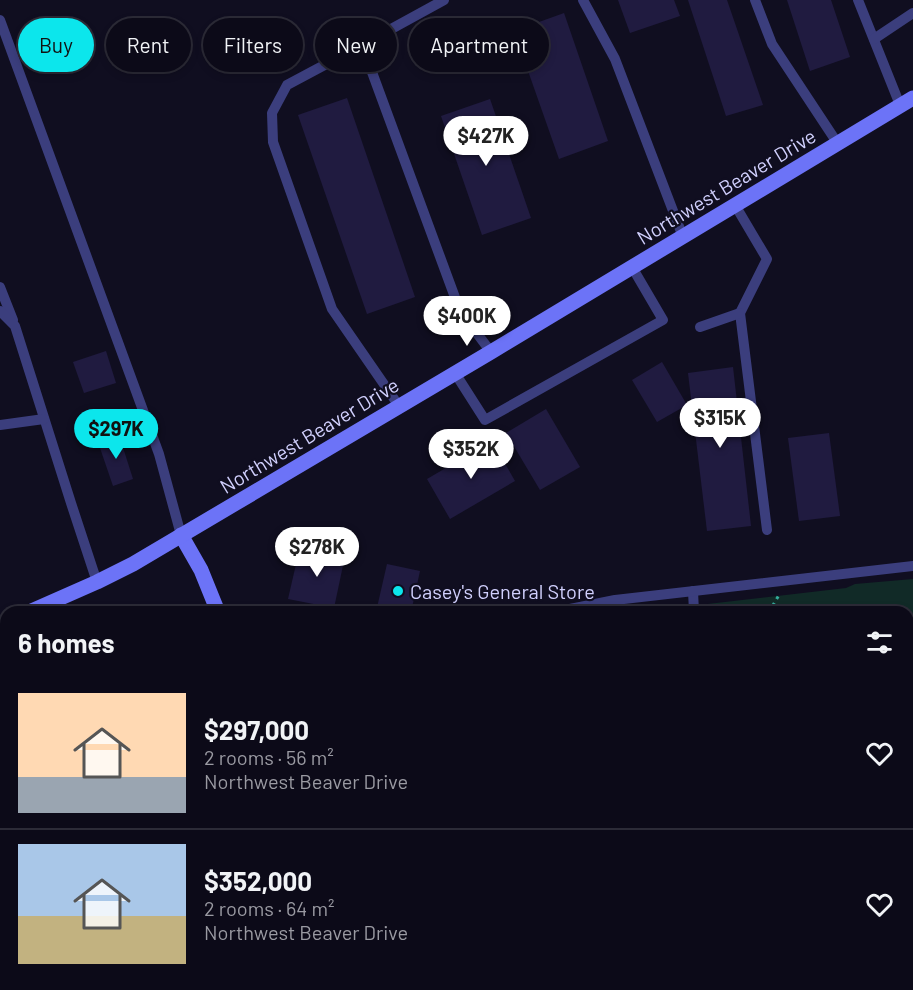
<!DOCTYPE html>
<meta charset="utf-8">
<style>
body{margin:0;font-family:Barlow,sans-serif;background:#151321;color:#f1f3f6;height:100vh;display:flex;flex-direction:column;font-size:22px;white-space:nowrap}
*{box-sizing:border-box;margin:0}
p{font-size:20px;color:#9a9aa2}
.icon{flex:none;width:33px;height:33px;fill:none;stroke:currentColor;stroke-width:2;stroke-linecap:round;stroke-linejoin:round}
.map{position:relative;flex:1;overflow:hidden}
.sheet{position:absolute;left:0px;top:606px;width:914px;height:384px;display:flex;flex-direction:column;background:#0c0a18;border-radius:18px 18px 0 0;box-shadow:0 3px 9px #0003,0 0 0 2px #2c2b37}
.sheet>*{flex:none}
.hud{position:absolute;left:18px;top:18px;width:600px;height:54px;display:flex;gap:12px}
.price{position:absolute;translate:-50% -51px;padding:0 14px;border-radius:21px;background:#fff;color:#222;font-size:20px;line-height:39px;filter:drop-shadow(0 2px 3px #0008)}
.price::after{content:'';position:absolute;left:50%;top:36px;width:18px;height:14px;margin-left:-9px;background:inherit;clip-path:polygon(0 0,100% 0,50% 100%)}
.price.current{background:#0ce6ec;color:#111}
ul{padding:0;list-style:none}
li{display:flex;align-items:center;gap:18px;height:150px;padding:0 18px}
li+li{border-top:2px solid #2c2b37}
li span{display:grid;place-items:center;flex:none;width:168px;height:120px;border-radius:0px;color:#555}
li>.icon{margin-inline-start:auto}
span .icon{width:72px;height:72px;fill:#fffc;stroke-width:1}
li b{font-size:26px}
h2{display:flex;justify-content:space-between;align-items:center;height:72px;padding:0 18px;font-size:26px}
.chip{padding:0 21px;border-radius:27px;background:#0c0a18;box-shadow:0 3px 9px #0003,0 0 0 2px #2c2b37;font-size:21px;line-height:54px}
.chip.current{background:#0ce6ec;color:#111}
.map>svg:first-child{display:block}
.green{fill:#112a27}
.building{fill:#201b40}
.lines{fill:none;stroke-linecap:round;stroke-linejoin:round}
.path{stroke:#34ac9c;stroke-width:3;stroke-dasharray:3 4.5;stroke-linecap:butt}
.lane{stroke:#3b3e7d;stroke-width:10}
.secondary{stroke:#6c73f7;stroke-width:15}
.poi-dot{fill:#0ce6ec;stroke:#100e20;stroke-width:2}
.labels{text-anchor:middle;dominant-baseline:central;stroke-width:4.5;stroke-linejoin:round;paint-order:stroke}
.street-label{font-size:20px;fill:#d1d0fd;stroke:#100e20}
.poi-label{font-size:20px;fill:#d1d0fd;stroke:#100e20;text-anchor:start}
</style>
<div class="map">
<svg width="913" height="990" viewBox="0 0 913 990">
<rect width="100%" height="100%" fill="#100e20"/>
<path class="green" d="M913 579V990H311V984H908V612H638L846 588 855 584Z"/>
<g class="building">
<path d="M618 0H674L680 16 630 33Z"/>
<path d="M688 0H727L763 105 726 116Z"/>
<path d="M787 0H831L850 57 810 71Z"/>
<path d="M564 13 608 141 559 159 514 31Z"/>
<path d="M347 98 415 297 367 314 298 115Z"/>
<path d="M490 99 531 218 482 235 441 116Z"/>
<path d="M106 351 116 383 84 393 73 362Z"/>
<path d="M662 362 687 405 657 422 632 380Z"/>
<path d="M733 367 751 526 707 531 688 373Z"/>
<path d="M546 409 580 467 540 490 506 433Z"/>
<path d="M829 433 840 516 799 521 788 438Z"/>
<path d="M119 435 133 479 113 486 98 442Z"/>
<path d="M492 441 515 481 450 519 427 479Z"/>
<path d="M300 547 345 556 334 608 288 599Z"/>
<path d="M387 564 420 571 411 612H376Z"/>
</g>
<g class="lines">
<g class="path">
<path d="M769 612 779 595"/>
<path d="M908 808 913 807"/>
<path d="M908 839 913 838"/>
<path d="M567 984 569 990"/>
<path d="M397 988 429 984"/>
<path d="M767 990 769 984"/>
</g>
<g class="lane">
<path d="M583 0 615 59 683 237"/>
<path d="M755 0 772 44 838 144"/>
<path d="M858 0 900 105"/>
<path d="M0 20 159 454 181 535"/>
<path d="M874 39 913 13"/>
<path d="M362 45 444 0"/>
<path d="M735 205 767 259 740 313 767 530"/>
<path d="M0 287 13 320"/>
<path d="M0 311 15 326 71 503 97 582"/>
<path d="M700 327 740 313"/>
<path d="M455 373 485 420 663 320 632 267"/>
<path d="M399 406 332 309 273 142 272 113 287 85 362 45 460 311 491 352"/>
<path d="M0 425 44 419"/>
<path d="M693 591 694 612"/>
<path d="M555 612 615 600 913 566"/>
</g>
<g class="secondary">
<path d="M181 535 201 570 218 612"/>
<path d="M29 612 97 582 133 564 491 352 913 98"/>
<path d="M0 624 6 622"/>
<path d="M271 984 272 990"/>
</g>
</g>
<circle class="poi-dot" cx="398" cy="591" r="6"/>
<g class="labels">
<g class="street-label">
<text transform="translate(726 186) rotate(-31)">Northwest Beaver Drive</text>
<text transform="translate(309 435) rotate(-31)">Northwest Beaver Drive</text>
</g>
<g class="poi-label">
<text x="410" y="591">Casey's General Store</text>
</g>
</g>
</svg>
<b class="price" style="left:486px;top:167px">$427K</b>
<b class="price" style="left:467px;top:347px">$400K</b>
<b class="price" style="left:720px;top:449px">$315K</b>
<b class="price current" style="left:116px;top:460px">$297K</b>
<b class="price" style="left:471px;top:480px">$352K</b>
<b class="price" style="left:317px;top:578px">$278K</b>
<div class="hud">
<a class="chip current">Buy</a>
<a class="chip">Rent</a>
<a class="chip">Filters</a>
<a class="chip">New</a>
<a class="chip">Apartment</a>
</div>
<section class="sheet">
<h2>6 homes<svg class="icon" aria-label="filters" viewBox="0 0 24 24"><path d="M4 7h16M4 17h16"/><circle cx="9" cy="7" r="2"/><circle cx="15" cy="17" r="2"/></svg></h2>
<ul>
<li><span style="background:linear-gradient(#ffd9b3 70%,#9aa5b1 0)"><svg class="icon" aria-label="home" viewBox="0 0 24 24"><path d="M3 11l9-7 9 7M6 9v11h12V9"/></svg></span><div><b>$297,000</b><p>2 rooms · 56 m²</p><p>Northwest Beaver Drive</p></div><svg class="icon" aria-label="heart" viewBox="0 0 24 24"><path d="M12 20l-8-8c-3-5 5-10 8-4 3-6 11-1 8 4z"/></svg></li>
<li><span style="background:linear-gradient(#a9c7e8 60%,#c2b280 0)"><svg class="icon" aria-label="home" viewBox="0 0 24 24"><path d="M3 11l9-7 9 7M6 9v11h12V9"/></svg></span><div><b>$352,000</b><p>2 rooms · 64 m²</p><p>Northwest Beaver Drive</p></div><svg class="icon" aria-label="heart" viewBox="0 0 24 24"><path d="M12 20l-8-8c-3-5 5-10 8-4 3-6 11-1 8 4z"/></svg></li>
</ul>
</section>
</div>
